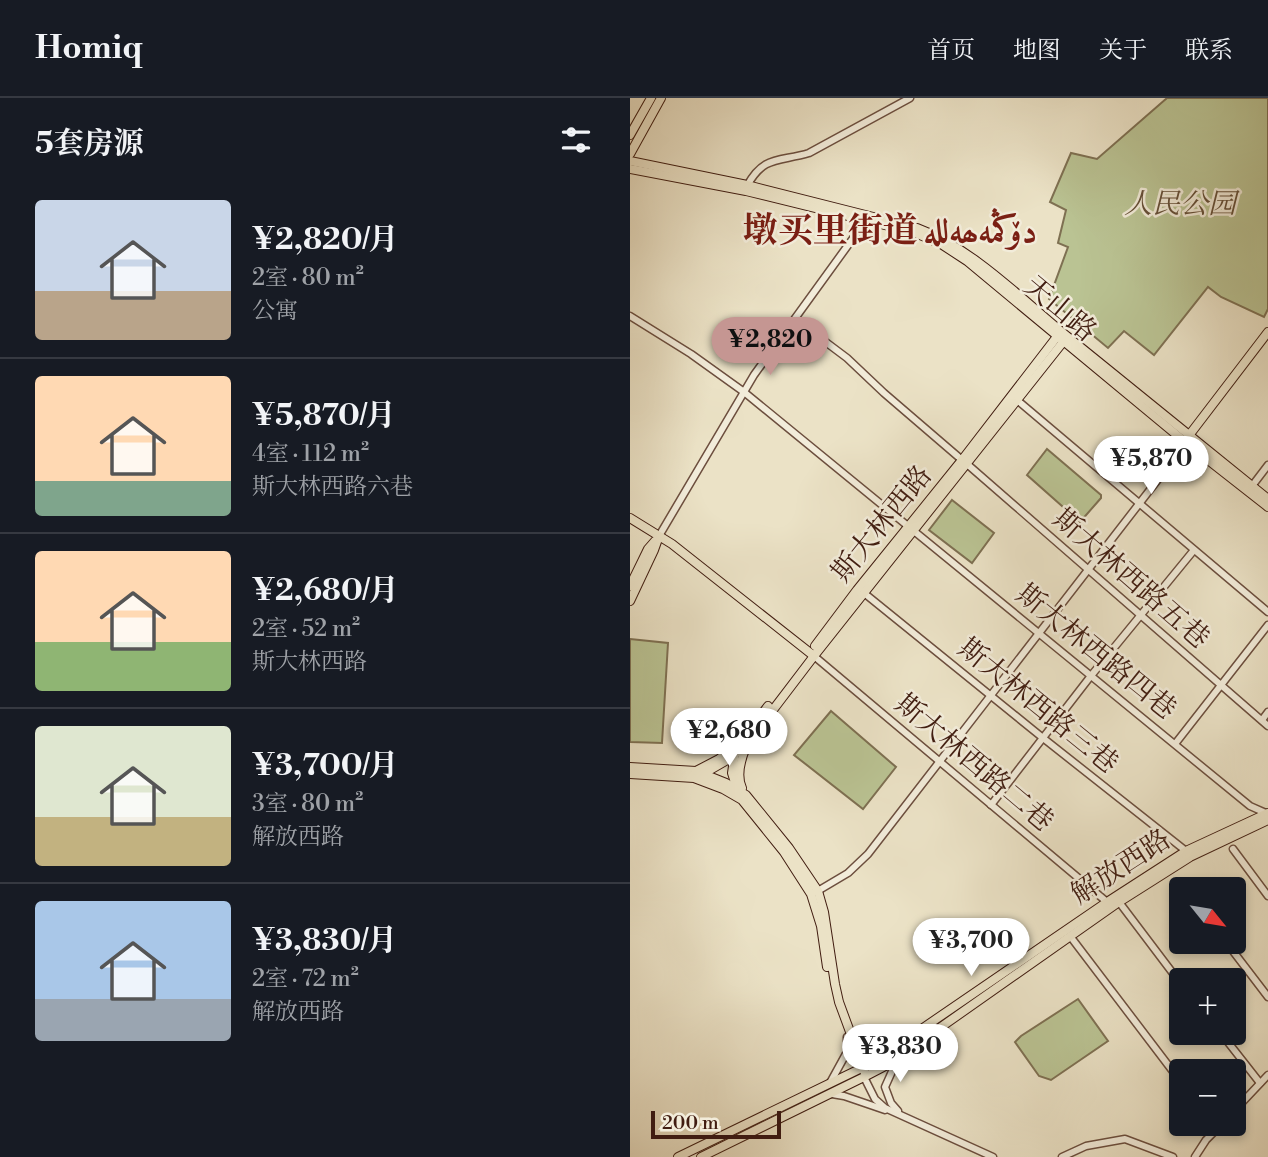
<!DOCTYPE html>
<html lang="zh">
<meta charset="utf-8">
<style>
body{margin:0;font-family:"Libre Bodoni",Amiri,"Noto Serif SC",serif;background:#20242c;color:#f1f3f6;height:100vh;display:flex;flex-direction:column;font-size:26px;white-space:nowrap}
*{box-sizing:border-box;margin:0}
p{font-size:23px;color:#9ea1a6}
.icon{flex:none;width:38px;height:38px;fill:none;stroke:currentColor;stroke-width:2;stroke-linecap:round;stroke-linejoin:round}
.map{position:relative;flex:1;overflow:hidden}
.details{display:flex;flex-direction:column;background:#171b24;width:630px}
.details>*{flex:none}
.needle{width:46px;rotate:120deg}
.buttons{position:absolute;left:539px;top:779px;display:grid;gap:14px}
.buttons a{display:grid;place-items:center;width:77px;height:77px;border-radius:7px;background:#171b24;box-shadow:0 4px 10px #0003;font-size:35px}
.scale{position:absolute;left:21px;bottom:18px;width:130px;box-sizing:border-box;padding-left:7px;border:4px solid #411d11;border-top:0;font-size:19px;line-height:24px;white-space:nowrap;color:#411d11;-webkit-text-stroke:5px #f2ecda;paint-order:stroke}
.price{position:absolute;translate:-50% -60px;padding:0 16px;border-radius:24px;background:#fff;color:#222;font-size:23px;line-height:46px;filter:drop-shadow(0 2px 4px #0008)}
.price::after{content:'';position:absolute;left:50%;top:42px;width:21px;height:16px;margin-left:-10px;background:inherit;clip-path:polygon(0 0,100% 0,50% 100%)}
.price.selected{background:#c59692;color:#111}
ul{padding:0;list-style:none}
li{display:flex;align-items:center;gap:21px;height:175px;padding:0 35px}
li+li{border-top:2px solid #363941}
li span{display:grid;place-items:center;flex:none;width:196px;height:140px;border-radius:7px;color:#555}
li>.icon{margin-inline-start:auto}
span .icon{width:84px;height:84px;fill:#fffc;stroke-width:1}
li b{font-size:30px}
h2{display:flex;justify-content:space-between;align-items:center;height:84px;padding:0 35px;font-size:30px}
header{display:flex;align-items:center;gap:42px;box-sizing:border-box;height:98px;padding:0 35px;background:#171b24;border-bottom:2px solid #363941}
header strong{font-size:33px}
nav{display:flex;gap:38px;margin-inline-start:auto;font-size:24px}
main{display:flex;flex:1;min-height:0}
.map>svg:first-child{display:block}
.green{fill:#bac393;stroke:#7e7052;stroke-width:2}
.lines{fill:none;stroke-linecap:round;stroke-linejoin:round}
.minor-casing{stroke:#6c4e3e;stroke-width:9}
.major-casing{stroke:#411d11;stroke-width:10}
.minor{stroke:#f2ecda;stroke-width:6}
.major{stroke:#ebe2c6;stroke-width:8}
.labels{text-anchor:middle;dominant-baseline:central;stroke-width:5;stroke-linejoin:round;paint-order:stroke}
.park-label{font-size:28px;font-style:italic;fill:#654f38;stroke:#f2ecda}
.street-label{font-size:28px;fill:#411d11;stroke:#f2ecda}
.district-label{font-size:35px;font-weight:bold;fill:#7a1f14;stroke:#f2ecda}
</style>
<header>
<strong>Homiq</strong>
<nav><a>首页</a><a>地图</a><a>关于</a><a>联系</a></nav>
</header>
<main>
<section class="details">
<h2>5套房源<svg class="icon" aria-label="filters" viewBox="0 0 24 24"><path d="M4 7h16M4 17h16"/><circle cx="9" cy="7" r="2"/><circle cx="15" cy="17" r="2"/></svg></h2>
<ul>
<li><span style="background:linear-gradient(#c9d6e8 65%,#b9a48a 0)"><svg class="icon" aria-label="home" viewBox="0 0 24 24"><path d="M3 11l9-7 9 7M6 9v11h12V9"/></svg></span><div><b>¥2,820/月</b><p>2室 · 80 m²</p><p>公寓</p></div></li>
<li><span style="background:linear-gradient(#ffd9b3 75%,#7fa58c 0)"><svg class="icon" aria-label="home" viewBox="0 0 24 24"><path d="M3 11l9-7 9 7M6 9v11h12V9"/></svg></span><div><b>¥5,870/月</b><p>4室 · 112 m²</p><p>斯大林西路六巷</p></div></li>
<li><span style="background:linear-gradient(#ffd9b3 65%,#8fb573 0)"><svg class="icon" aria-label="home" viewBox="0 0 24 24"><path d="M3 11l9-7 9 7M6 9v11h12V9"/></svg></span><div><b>¥2,680/月</b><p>2室 · 52 m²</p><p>斯大林西路</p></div></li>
<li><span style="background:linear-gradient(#dfe7d0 65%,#c2b280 0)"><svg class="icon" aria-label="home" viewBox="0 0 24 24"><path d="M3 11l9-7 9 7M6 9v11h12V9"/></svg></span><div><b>¥3,700/月</b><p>3室 · 80 m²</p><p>解放西路</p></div></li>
<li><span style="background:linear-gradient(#a9c7e8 70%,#9aa5b1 0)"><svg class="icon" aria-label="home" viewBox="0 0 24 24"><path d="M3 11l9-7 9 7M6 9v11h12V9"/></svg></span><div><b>¥3,830/月</b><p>2室 · 72 m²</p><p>解放西路</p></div></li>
</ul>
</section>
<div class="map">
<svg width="638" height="1059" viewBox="0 0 638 1059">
<rect width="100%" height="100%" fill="#ebe2c6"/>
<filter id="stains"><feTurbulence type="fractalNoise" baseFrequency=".00286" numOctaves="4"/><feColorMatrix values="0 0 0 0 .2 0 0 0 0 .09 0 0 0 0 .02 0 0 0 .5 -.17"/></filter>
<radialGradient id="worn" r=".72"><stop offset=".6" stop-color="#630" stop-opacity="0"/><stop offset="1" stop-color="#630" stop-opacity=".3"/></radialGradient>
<g class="green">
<path d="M537 0H638V211L634 219 591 199 578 189 524 257 494 233 478 250 419 201 438 149 428 145 436 112 420 104 441 55 467 61Z"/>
<path d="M417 351 471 397V400L450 424 397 377Z"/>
<path d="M322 402 364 435 342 465 299 432Z"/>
<path d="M0 541 38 545 32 645 0 644Z"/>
<path d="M201 613 266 669 233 711 164 657Z"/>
<path d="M448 901 478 943 421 982 409 978 385 944 391 938Z"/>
</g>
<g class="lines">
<g class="minor-casing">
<g id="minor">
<path d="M117 88C134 57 149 64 179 55L280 0"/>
<path d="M0 218 61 256 114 294 620 708 638 716"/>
<path d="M165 221 217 260 254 295 332 362"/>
<path d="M387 302 638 514"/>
<path d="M337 366 638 628"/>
<path d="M622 388 638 367"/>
<path d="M29 438 124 277 237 121"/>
<path d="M234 495 413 640 556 753"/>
<path d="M184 558 477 804"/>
<path d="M632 622 638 614"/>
<path d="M545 646 638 527"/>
<path d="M361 707 460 579 564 452"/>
<path d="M603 751 638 798"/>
<path d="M551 784 556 791"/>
<path d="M186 794 218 775 238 756 550 353"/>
<path d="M489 804 551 886"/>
<path d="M440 838 551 984"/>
<path d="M596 844 638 899"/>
<path d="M590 934 630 985"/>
<path d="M225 943C233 953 243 957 255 954"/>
<path d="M234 979 245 1001 255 1010 363 1059"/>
<path d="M200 985 217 954V939"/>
<path d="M202 996 214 998 255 1012"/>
<path d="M268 1013 261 1005 255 989 268 960"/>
<path d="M604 1013 638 977"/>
<path d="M432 1059 456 1048 495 1041 543 1059"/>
<path d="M565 1059 576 1042 592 1026"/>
</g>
</g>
<g class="major-casing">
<g id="major">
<path d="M0 37 21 0"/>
<path d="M0 56 31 0"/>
<path d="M0 63 117 87 267 125"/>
<path d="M0 71 116 93 283 134 311 146 337 163 554 343 638 409"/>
<path d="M287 130C344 151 391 201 438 239 504 293 572 347 638 401"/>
<path d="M557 340 638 234"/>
<path d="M0 420 42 446 184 558"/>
<path d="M0 488 18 451 25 443"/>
<path d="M0 503 24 452 29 438"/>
<path d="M185 548 227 492 332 362 429 236"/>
<path d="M105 655 102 675 108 694"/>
<path d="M0 669 66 673 96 685 116 697 159 750 188 793 194 814 205 886 209 904 233 969 234 973"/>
<path d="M66 673 89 661 109 646 138 608"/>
<path d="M0 676 64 680 93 691 112 702 154 754 181 796 191 828 197 869"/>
<path d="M68 681 73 676 99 661 117 646 184 558 437 239"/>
<path d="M112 690C106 677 111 661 116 649"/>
<path d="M48 1059 242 965 477 804 556 753 638 715"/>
<path d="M71 1059 234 979 257 967 489 804 560 759 638 722"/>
</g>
</g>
<use href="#minor" class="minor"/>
<use href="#major" class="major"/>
</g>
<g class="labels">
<g class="park-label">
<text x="550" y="106">人民公园</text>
</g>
<g class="street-label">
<text transform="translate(430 211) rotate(40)">天山路</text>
<text transform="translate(252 426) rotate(-51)">斯大林西路</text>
<text transform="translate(501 481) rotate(41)">斯大林西路五巷</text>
<text transform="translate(466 554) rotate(39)">斯大林西路四巷</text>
<text transform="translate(408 608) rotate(39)">斯大林西路三巷</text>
<text transform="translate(344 665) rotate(40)">斯大林西路二巷</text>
<text transform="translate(491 769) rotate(-33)">解放西路</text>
</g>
<g class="district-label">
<text x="260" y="133">墩买里街道 دۆڭمەھەللە</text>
</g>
</g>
<rect width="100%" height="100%" filter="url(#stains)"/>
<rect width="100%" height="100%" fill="url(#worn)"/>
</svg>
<div class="buttons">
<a><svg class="needle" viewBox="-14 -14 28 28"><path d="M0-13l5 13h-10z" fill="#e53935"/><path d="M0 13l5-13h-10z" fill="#9ea1a6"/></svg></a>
<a>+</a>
<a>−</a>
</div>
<div class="scale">200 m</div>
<b class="price selected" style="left:140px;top:279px">¥2,820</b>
<b class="price" style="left:521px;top:398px">¥5,870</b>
<b class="price" style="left:99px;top:670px">¥2,680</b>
<b class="price" style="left:341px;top:880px">¥3,700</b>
<b class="price" style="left:270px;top:986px">¥3,830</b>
</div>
</main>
